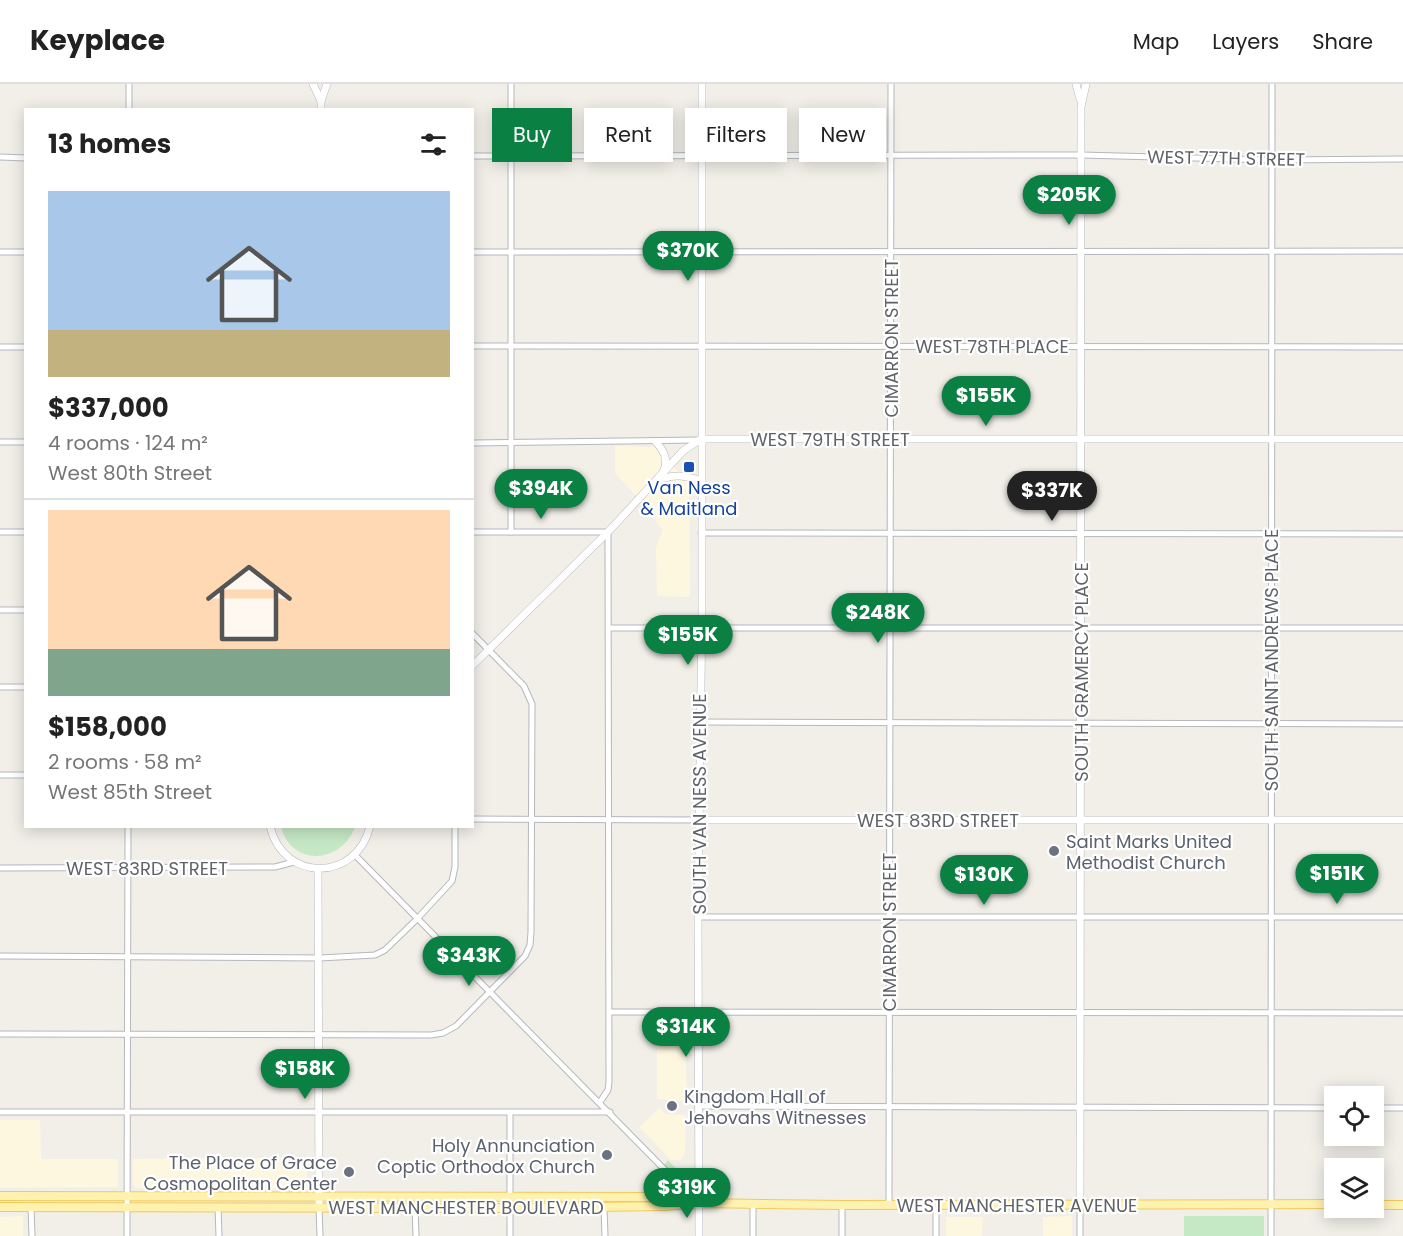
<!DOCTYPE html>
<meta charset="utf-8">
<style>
body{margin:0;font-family:Poppins,sans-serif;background:#f2f2f2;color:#222;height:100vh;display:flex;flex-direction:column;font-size:22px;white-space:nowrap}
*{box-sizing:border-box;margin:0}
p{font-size:20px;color:#767676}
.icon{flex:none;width:33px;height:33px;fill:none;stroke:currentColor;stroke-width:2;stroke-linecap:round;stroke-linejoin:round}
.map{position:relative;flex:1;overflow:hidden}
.drawer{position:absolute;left:24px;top:24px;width:450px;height:720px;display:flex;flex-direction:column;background:#fff;border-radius:0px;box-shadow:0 3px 15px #0003}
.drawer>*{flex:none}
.banner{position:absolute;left:492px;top:24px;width:570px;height:54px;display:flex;gap:12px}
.buttons{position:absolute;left:1324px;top:1002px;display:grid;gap:12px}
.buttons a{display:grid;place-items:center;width:60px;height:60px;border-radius:0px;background:#fff;box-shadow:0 3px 15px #0003;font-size:30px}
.price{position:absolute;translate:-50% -51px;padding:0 14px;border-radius:21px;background:#0b8043;color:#fff;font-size:20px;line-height:39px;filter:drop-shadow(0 2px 3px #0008)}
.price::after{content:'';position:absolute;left:50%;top:36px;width:18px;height:14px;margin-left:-9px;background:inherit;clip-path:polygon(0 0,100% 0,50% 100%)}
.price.selected{background:#222;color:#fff}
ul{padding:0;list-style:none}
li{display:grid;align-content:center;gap:12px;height:318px;padding:0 24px}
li+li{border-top:2px solid #e0e0e0}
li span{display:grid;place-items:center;height:186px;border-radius:0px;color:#555}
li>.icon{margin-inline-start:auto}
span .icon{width:108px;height:108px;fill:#fffc;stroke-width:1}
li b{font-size:26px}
h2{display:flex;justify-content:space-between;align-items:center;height:72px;padding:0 24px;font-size:26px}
.pill{padding:0 21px;border-radius:0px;background:#fff;box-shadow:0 3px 15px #0003;font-size:21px;line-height:54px}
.pill.selected{background:#0b8043;color:#fff}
header{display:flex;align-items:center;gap:36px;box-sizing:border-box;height:84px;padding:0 30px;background:#fff;border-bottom:2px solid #e0e0e0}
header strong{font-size:28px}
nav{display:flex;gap:33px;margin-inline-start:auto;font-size:21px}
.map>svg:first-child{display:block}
.commercial{fill:#fef7e0}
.green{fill:#c5e8c5}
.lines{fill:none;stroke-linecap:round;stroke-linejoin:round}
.minor-casing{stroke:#b5b8bc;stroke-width:7}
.tertiary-casing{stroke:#b5b8bc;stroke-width:8}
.primary-casing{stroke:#f2c960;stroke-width:10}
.minor{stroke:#fff;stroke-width:5}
.tertiary{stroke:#fff;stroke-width:7}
.primary{stroke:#fff2af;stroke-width:8}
.transit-dot{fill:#1a4fb4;stroke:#fff;stroke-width:2}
.worship-dot{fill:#6b7280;stroke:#fff;stroke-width:2}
.labels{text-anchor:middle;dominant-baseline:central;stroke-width:4.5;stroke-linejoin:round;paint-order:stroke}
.street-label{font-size:18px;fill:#5f6368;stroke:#fff}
.transit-label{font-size:18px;fill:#164399;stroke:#fff}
.worship-label{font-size:18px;fill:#5b616d;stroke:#fff;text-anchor:start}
</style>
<header>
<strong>Keyplace</strong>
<nav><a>Map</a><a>Layers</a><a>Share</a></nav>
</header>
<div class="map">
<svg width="1403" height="1152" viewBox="0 0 1403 1152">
<rect width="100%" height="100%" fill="#f1efe8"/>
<g class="commercial">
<path d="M615 362 657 363 689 400 690 513 657 512 656 464 663 446 656 438 655 433 615 389Z"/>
<path d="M657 935 683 936 685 938 687 1017 657 1015Z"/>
<path d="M660 1024 664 1030 686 1031 685 1070 680 1076H671L639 1043Z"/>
<path d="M0 1036H40L41 1075H118V1103L0 1104Z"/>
<path d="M307 1074V1101L305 1105 136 1104 133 1101V1075Z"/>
<path d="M23 1132V1152H0V1133Z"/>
<path d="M1072 1132V1152H1043V1133Z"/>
<path d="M946 1133H983L982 1152H946Z"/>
</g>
<g class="green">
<path d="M281 743V742L355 743C341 780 292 783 281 743Z"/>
<path d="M668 1076 685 1094 681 1099V1107L669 1106 670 1087 664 1081Z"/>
<rect x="1184" y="1132" width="80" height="20"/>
</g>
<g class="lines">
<g class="minor-casing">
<g id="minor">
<path d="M129 0V26"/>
<path d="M472 72 1081 71 1271 76 1403 75"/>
<path d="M0 73 26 74"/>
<path d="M0 168H26"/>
<path d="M472 168 1403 167"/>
<path d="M472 262 1403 263"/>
<path d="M0 263H26"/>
<path d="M0 358H26"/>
<path d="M472 359 699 356"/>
<path d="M0 448H26"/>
<path d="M472 448H608L609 998 608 1006 600 1018"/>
<path d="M511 448V0"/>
<path d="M701 449 1403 450"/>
<path d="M0 526H26"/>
<path d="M610 544H1403"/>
<path d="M0 603H26"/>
<path d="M700 638 1403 640"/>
<path d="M0 691H26"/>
<path d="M472 735 699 736"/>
<path d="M355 771 665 1086V1114"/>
<path d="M0 784 275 783 294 778"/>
<path d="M698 833H1403"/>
<path d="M0 872 320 874 375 871 385 866 417 835 452 797 455 783V742"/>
<path d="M610 928 1403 929"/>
<path d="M0 950 431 951 443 949 456 942 525 872 530 861 531 848 532 620 524 602 472 549"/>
<path d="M698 1022 1335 1024"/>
<path d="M1374 1024H1403"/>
<path d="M0 1028H610"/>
<path d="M510 1029V1152"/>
<path d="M753 1119V1152"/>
<path d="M889 1120 891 0"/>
<path d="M936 1121V1152"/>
<path d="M1080 1121V1152"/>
<path d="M31 1123 32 1152"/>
<path d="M218 1123 219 1152"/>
<path d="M319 1123 320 1152"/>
<path d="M415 1123 416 1152"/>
<path d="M604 1123 605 1152"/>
<path d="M127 1152 128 742"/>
<path d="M842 1152V1121"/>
<path d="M1271 1152 1272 0"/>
</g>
</g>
<g class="tertiary-casing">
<g id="tertiary">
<path d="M313 0 321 17"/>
<path d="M1076 0 1080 15"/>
<path d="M321 26V17L327 0"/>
<path d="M656 358C664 367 669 376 663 388"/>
<path d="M658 396C674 390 685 391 701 397"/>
<path d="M472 582 608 448 683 367 701 355H1403"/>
<path d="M699 736H1403"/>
<path d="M270 742C283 799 357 798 370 742"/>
<path d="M318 785 319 1123"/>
<path d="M1080 1121 1081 23 1086 0"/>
<path d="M699 1152 698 833 702 522V0"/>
</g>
</g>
<g class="primary-casing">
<g id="primary">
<path d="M0 1112 665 1113 687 1116"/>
<path d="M1374 1121H1403"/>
<path d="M0 1123 517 1124 665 1122 699 1119 842 1121 1335 1120"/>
</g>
</g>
<use href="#minor" class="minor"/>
<use href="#tertiary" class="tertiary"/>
<use href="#primary" class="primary"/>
</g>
<rect class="transit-dot" x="683" y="377" width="12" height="12" rx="3"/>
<g class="worship-dot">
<circle cx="1054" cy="767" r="6"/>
<circle cx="672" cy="1022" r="6"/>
<circle cx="607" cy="1071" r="6"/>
<circle cx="349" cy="1088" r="6"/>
</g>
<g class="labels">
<g class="street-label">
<text transform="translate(1226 74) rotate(1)">WEST 77TH STREET</text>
<text transform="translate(891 254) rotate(-90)">CIMARRON STREET</text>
<text x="992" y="262">WEST 78TH PLACE</text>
<text x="830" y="355">WEST 79TH STREET</text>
<text transform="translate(1271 576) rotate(-90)">SOUTH SAINT ANDREWS PLACE</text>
<text transform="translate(1081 588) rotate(-90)">SOUTH GRAMERCY PLACE</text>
<text transform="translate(699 720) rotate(-90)">SOUTH VAN NESS AVENUE</text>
<text x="938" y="736">WEST 83RD STREET</text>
<text x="147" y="784">WEST 83RD STREET</text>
<text transform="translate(889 848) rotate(-90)">CIMARRON STREET</text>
<text x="1017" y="1121">WEST MANCHESTER AVENUE</text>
<text x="466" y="1123">WEST MANCHESTER BOULEVARD</text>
</g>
<g class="transit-label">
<text x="689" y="403">Van Ness<tspan x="689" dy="21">&amp; Maitland</tspan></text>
</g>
<g class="worship-label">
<text x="1066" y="757">Saint Marks United<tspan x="1066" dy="21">Methodist Church</tspan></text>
<text x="684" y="1012">Kingdom Hall of<tspan x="684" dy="21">Jehovahs Witnesses</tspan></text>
<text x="595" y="1061" text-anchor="end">Holy Annunciation<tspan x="595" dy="21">Coptic Orthodox Church</tspan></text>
<text x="337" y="1078" text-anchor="end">The Place of Grace<tspan x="337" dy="21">Cosmopolitan Center</tspan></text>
</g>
</g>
</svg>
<div class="buttons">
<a><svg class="icon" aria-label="locate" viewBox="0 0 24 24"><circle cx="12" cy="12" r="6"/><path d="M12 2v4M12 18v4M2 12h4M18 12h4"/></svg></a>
<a><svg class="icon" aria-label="layers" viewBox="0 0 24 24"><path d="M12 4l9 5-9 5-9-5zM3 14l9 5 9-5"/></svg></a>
</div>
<b class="price" style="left:1069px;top:142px">$205K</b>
<b class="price" style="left:688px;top:198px">$370K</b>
<b class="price" style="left:986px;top:343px">$155K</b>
<b class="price" style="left:541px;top:436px">$394K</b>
<b class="price selected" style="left:1052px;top:438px">$337K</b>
<b class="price" style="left:878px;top:560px">$248K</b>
<b class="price" style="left:688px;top:582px">$155K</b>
<b class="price" style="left:1337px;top:821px">$151K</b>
<b class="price" style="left:984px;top:822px">$130K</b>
<b class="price" style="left:469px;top:903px">$343K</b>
<b class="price" style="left:686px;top:974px">$314K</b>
<b class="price" style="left:305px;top:1016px">$158K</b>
<b class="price" style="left:687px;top:1135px">$319K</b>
<div class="banner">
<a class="pill selected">Buy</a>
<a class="pill">Rent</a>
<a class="pill">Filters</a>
<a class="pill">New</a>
</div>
<section class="drawer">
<h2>13 homes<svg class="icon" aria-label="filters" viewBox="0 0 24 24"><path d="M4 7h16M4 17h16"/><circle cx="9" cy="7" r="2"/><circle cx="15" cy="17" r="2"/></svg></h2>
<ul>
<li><span style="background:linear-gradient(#a9c7e8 75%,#c2b280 0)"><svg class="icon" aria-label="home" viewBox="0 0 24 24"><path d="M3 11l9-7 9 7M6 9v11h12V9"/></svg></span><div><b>$337,000</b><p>4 rooms · 124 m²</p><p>West 80th Street</p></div></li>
<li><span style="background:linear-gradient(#ffd9b3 75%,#7fa58c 0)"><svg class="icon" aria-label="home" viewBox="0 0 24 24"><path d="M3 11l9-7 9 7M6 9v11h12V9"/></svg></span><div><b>$158,000</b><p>2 rooms · 58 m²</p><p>West 85th Street</p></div></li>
</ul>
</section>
</div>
